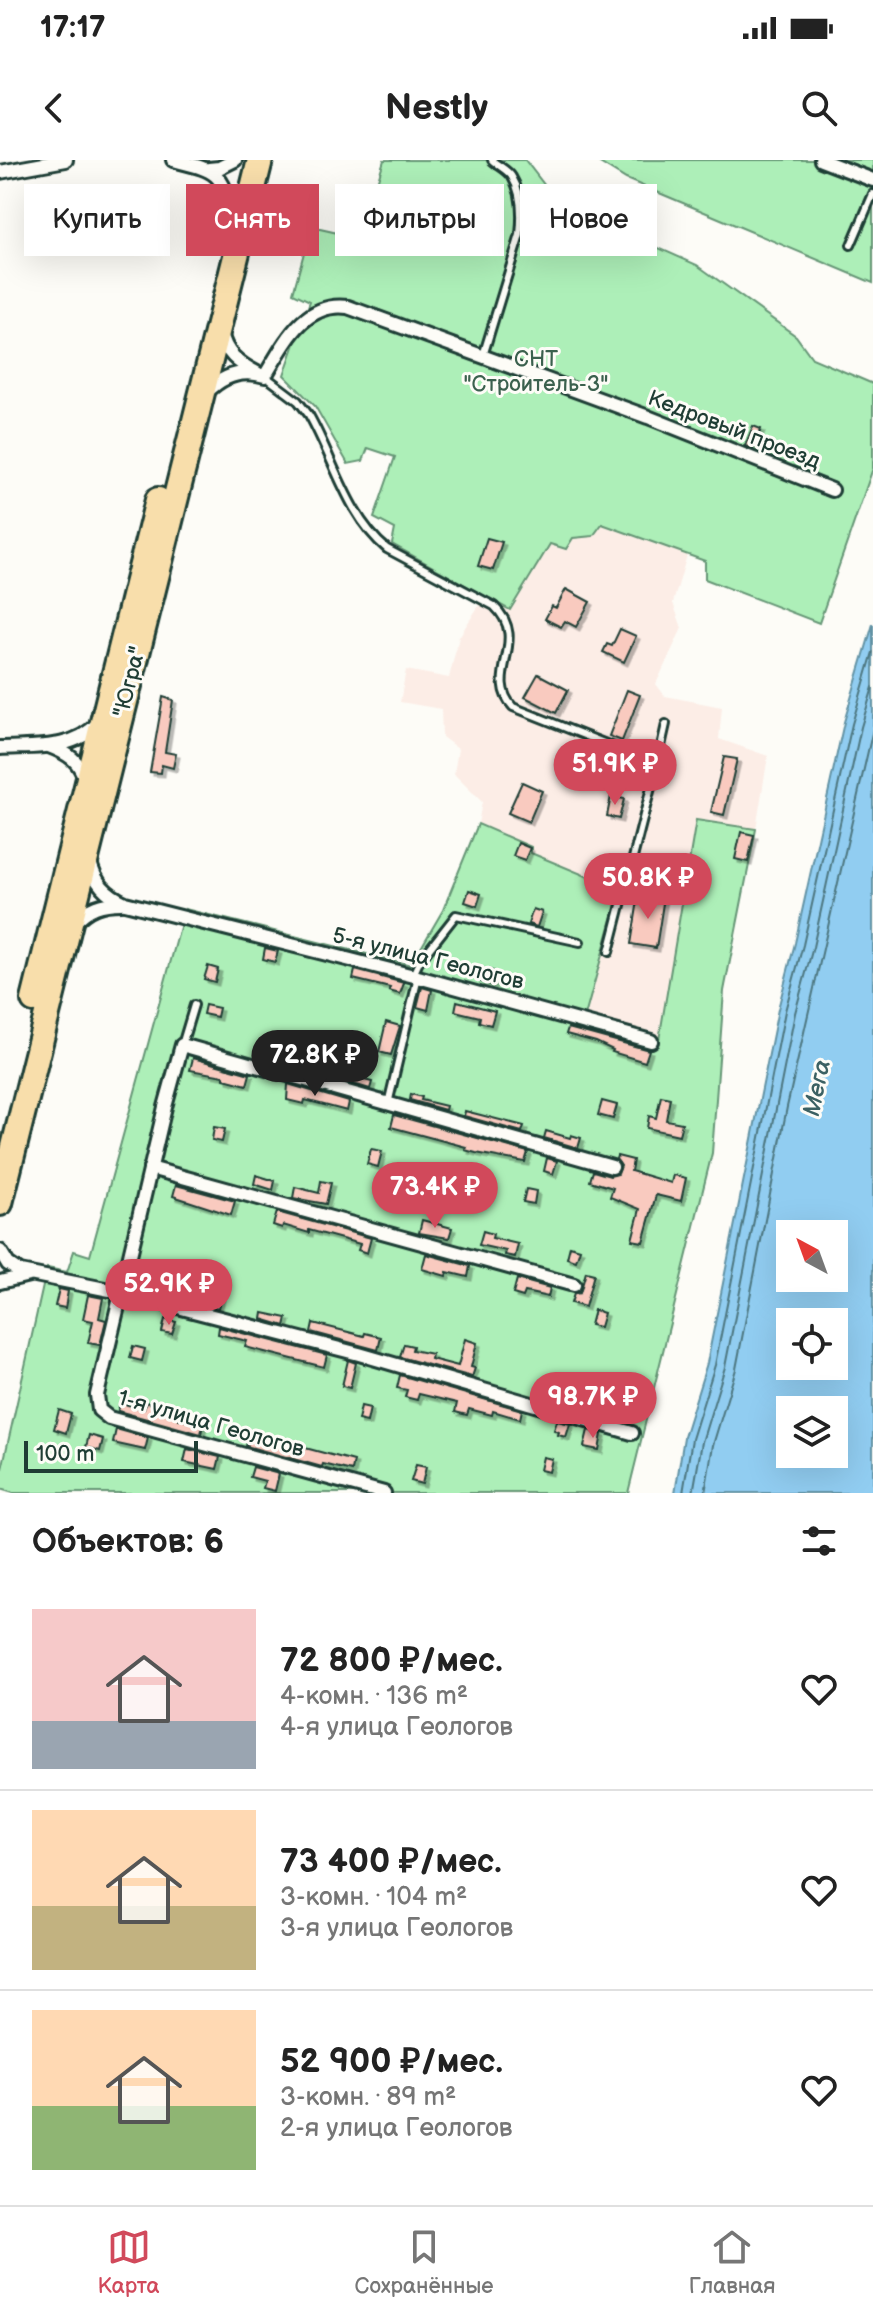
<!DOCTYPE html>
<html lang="ru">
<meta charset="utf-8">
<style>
body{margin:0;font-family:"Balsamiq Sans",sans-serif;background:#f2f2f2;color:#222;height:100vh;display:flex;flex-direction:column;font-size:30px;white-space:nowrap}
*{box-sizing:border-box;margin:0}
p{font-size:26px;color:#767676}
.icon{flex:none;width:44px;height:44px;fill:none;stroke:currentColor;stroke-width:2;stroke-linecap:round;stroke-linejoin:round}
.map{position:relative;height:1333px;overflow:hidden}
.side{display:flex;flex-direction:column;background:#fff;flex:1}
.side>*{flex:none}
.hud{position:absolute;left:24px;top:24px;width:826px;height:72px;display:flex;gap:16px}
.needle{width:52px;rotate:319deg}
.buttons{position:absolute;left:776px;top:1060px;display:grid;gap:16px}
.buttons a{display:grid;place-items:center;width:72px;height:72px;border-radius:0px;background:#fff;box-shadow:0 8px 32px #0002;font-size:40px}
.scale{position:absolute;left:24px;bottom:20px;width:174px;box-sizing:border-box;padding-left:8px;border:4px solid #1f3d34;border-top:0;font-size:22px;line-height:28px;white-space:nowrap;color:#1f3d34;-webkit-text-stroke:6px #fdfcf7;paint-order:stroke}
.price{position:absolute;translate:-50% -68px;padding:0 18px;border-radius:28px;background:#d1495b;color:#fff;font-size:26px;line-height:52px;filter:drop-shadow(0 2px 4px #0008)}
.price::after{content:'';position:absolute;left:50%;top:48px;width:24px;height:18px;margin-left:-12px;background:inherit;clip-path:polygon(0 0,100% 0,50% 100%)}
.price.active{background:#222;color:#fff}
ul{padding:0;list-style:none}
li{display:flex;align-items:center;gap:24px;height:200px;padding:0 32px}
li+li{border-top:2px solid #e0e0e0}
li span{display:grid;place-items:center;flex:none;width:224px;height:160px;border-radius:0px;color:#555}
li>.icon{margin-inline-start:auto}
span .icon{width:96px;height:96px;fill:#fffc;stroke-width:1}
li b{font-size:34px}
h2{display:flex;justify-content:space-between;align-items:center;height:96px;padding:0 32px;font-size:34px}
.chip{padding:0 28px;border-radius:0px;background:#fff;box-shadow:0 8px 32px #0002;font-size:28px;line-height:72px}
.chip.active{background:#d1495b;color:#fff}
.status{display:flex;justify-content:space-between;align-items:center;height:56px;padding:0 40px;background:#fff;direction:ltr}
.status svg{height:22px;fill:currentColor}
header{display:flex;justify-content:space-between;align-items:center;height:104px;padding:0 32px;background:#fff;font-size:36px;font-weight:700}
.tabs{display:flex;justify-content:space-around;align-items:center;height:112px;border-top:2px solid #e0e0e0;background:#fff;font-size:22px;color:#767676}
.tabs a{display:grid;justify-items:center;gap:4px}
.tabs .active{color:#d1495b}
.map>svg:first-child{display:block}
.built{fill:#fcede6}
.green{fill:#adefb8;stroke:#669676;stroke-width:2}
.water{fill:#91cdf1;stroke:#6393a5;stroke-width:2;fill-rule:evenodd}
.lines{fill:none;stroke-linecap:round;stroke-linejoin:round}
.shore{stroke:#4d7780;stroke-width:2}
.building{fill:#f9cabf;stroke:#1f3d34;stroke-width:2;filter:url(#shadow)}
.lane-casing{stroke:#1f3d34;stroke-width:12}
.street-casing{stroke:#1f3d34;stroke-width:18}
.highway-casing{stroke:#1f3d34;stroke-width:30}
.lane{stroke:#fdfcf7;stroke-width:6}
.street{stroke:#fdfcf7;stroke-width:12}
.highway{stroke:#f8deab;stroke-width:24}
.labels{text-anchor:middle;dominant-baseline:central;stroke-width:6;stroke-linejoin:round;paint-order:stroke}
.park-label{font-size:22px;fill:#3b614e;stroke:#fdfcf7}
.street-label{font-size:22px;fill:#1f3d34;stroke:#fdfcf7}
.water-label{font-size:24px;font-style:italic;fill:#3c6163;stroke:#fdfcf7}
</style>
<div class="status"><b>17:17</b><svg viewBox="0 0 49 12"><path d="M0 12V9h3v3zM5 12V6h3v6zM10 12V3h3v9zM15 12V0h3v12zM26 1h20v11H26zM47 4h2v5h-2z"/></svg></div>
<header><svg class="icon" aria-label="back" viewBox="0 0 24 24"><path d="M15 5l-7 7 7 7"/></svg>Nestly<svg class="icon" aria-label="search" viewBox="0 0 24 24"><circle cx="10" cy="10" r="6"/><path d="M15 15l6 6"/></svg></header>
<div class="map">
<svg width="873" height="1333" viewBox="0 0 873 1333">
<defs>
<filter id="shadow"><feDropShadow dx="3.5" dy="3.5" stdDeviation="0" flood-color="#0004"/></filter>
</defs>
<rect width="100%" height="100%" fill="#fdfcf7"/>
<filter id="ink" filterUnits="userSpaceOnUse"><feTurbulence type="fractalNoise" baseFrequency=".0125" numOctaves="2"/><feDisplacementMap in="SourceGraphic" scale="16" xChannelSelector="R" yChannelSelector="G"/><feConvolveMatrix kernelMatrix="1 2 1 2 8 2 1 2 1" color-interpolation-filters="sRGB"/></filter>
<g filter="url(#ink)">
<path class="built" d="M602 363 687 395 673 443 682 468 656 524 665 536 722 547 719 579 768 596 756 669 696 660 658 887 649 888 582 867 531 687 478 664 482 642 454 614 458 589 442 577 441 549 400 542 406 510 449 518 459 477 485 436 510 450 550 384 573 378Z"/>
<g class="green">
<path d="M384 0H525L559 44 697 105 796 176 812 198 873 224V308L819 463 705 419V401L602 364 593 376 573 378 566 389 550 384 510 450 392 384 395 369 374 358 395 297 368 288 363 301 348 304 315 246 284 215 310 141 293 133 311 67 360 78Z"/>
<path d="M595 0H873V123L626 19Z"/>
<path d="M696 660 756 669 724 831 712 993 628 1333H13L0 1329V1318L47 1108 67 1112 74 1091 90 1096 185 749 411 805 443 750 478 664 531 687V693L620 730 582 867 649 888 658 886Z"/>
</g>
<path class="water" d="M873 464V1333H675L684 1277 707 1203 778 849 795 783 844 562ZM790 1074H834V1118H790ZM790 1162H834V1206H790ZM790 1250H834V1294H790Z"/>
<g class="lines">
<g class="shore">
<path d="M683 1333 692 1279 715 1205 785 851 803 785 852 564 873 492"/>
<path d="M693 1333 702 1282 725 1207 795 853 813 787 861 567 873 527"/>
<path d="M705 1333 713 1285 736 1209 787 947 873 569"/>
</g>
</g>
<g class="building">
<path d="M753 266 761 269 753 289 745 286Z"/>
<path d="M487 378 502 382 493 410 478 406Z"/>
<path d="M566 429 590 442 576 467 565 461 561 467 545 459 552 446 556 448Z"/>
<path d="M620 469 636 476 624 502 603 492 607 484 612 486Z"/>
<path d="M538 514 568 530 556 553 525 537Z"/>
<path d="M627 530 640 535 622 581 609 576Z"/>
<path d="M163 537 173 540 165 592 176 594 173 608 162 605 161 613 150 612Z"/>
<path d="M724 597 737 599 724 655 711 652Z"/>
<path d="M522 622 542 631 529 662 508 653Z"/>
<path d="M611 636 624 639 619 659 607 656Z"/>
<path d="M741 672 754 675 748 702 735 699Z"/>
<path d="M518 683 530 688 525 700 513 696Z"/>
<path d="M469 730 481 734 477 746 465 742Z"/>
<path d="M639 734 664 737 656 788 631 784Z"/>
<path d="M533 749 542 752 537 767 528 764Z"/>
<path d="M265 788 278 791 275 802 263 799Z"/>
<path d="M208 806 218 809 215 822 204 819Z"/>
<path d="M485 809 496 812 493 825 481 822Z"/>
<path d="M355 810 404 823 400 834 389 831 390 828 353 819Z"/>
<path d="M422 827 432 830 428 850 417 847Z"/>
<path d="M457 841 495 851 491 865 479 862 480 857 455 851Z"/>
<path d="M205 845 219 848 217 857 203 854Z"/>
<path d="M386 862 400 866 391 895 379 892Z"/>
<path d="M568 868 649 890 645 902 612 892 613 890 596 882 566 874Z"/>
<path d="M295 895 332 901 328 916 292 907Z"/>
<path d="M193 898 250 914 247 925 224 919V916L190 910Z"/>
<path d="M352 917 372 922 370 929 350 923Z"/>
<path d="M288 924 349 942 347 951 305 940 304 944 287 940Z"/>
<path d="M411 934 422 937 421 940 446 946 445 950 410 940Z"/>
<path d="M661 936 670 938 666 960 682 963 679 975 647 968 649 956 656 958Z"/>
<path d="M602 941 617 945 613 959 598 955Z"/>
<path d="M465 951 524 966 522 972 464 956Z"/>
<path d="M394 955 528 992 525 1002 476 993 465 990 466 987 391 967Z"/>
<path d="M214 967 225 969 222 982 212 980Z"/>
<path d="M546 971 570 978 571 975 581 978 578 988 544 978Z"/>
<path d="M371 989 382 991 378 1007 367 1004Z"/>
<path d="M617 996 633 1000 631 1011 671 1023 673 1015 686 1018 681 1041 656 1035 643 1082 632 1080 640 1049 610 1037 613 1028 590 1021 593 1011 610 1016 618 1014 621 1006 616 999Z"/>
<path d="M547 998 557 1001 553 1014 544 1011Z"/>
<path d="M256 1015 275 1021 273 1030 254 1024Z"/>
<path d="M321 1021 331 1023 326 1044 293 1038 295 1027 319 1033Z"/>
<path d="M176 1025 235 1041 231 1055 173 1036Z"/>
<path d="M526 1029 536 1031 534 1044 523 1042Z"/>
<path d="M277 1052 371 1078 367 1093 358 1090 360 1084 309 1070V1073L283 1065 282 1068 273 1065Z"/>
<path d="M422 1060 452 1068 449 1078 419 1073Z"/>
<path d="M483 1071 493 1074 492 1078 518 1084 515 1097 505 1095 506 1091 479 1085Z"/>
<path d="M570 1086 580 1089 576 1101 567 1098Z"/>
<path d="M426 1094 470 1106 468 1117 447 1112 446 1116 422 1109Z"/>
<path d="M586 1112 594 1114 585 1147 571 1143 574 1134 580 1133Z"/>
<path d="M517 1119 550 1128 548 1137 525 1132 523 1137 513 1134Z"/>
<path d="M59 1129 68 1131 65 1148 55 1146Z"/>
<path d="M199 1132 221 1137 218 1148 197 1143Z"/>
<path d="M88 1135 103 1138 99 1158 106 1160 100 1185 88 1183 93 1161 83 1159Z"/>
<path d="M594 1150 604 1153 600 1167 590 1165Z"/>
<path d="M263 1153 287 1158 285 1166 262 1159Z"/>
<path d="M165 1159 176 1162 172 1174 162 1172Z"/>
<path d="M313 1163 364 1176 365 1173 381 1177 378 1190 311 1172Z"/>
<path d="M219 1167 327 1195 324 1207 245 1187 247 1181 218 1174Z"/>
<path d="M465 1179 477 1183 471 1207 475 1208 472 1217 400 1197 404 1184 413 1186 412 1190 432 1194 431 1199 458 1206Z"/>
<path d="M133 1186 145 1189 142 1201 130 1198Z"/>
<path d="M348 1200 356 1203 350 1228 342 1226Z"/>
<path d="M400 1215 522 1250 520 1259 493 1251 492 1255 469 1249 467 1255 455 1252 457 1243 419 1234 417 1240 405 1237 407 1230 397 1228Z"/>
<path d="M566 1230 576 1233 572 1246 562 1243Z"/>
<path d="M594 1235 607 1238 602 1255 589 1251Z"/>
<path d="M146 1242 180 1254 179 1259 203 1265 201 1274 118 1251 120 1243 144 1249Z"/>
<path d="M361 1246 370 1248 367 1262 358 1260Z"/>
<path d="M59 1250 71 1254 66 1273 54 1269Z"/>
<path d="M557 1261 570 1264 566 1277 558 1275 559 1272 554 1270Z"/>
<path d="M116 1269 148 1278 145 1290 113 1283Z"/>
<path d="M588 1270 602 1274 599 1290 584 1287Z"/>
<path d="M249 1273 354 1301 352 1311 323 1304 322 1307 246 1286Z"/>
<path d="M89 1275 103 1279 100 1291 86 1287Z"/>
<path d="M187 1289 220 1297 217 1309 184 1302Z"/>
<path d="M543 1297 552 1299 549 1312 540 1310Z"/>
<path d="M416 1305 426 1307 422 1324 411 1321Z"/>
<path d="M253 1307 279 1314 275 1331 263 1328 265 1321 250 1317Z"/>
</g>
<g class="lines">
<g class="lane-casing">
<g id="lane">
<path d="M851 85 873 34"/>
<path d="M483 196 520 75C522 57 522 33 512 17 508 10 498 6 492 0"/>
<path d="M265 216 298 241 309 255C334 299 347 356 387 389L494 446C531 481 483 515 513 547L657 604 609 792"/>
<path d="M657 604 666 564"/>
<path d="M413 815 419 802 456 755 580 782"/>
<path d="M182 885 194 845"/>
<path d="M388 944 418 817"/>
</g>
</g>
<g class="street-casing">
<g id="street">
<path d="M173 0C212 10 224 10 230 53"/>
<path d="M821 0 873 20"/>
<path d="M209 9 219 8 235 0"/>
<path d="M0 12 66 0"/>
<path d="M221 172C225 193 238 203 257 213"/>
<path d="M208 231C224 215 243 209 265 216 285 183 304 141 348 147L648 257 832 330"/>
<path d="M49 586C68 593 80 601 85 620"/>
<path d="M0 588C33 586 74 591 98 563"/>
<path d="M90 702C95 723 106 734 125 743L418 817 651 881"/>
<path d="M74 763C88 747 102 743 121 743"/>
<path d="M150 1008 574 1125"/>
<path d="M0 1091 8 1104 20 1112 120 1132 359 1194 632 1273"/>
<path d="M0 1122 29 1115"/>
<path d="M384 1333 109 1258 99 1250 97 1235 165 947 182 885 612 1007"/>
</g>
</g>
<g class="highway-casing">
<g id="highway">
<path d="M34 840 158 340"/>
<path d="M0 1043 260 0"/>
</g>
</g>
<use href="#lane" class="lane"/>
<use href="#street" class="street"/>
<use href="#highway" class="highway"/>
</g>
</g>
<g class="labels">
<g class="park-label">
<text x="536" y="199">СНТ<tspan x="536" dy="25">"Строитель-3"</tspan></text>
</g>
<g class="street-label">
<text transform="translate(734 270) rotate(21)">Кедровый проезд</text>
<text transform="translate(130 522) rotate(-76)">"Югра"</text>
<text transform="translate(428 799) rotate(14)">5-я улица Геологов</text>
<text transform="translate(211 1264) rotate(16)">1-я улица Геологов</text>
</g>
<g class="water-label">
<text transform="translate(817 928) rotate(-78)">Мега</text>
</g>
</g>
</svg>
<div class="buttons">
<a><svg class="needle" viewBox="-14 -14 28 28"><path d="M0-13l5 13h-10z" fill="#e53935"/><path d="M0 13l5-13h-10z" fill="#767676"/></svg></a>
<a><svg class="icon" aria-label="locate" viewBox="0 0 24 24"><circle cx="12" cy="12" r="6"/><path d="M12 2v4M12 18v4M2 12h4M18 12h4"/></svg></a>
<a><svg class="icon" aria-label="layers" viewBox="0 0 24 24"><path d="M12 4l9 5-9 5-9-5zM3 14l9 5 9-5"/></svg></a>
</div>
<div class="scale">100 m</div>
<b class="price" style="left:615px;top:647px">51.9K ₽</b>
<b class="price" style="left:648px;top:761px">50.8K ₽</b>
<b class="price active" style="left:315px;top:938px">72.8K ₽</b>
<b class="price" style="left:435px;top:1070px">73.4K ₽</b>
<b class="price" style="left:169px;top:1167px">52.9K ₽</b>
<b class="price" style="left:593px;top:1280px">98.7K ₽</b>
<div class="hud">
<a class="chip">Купить</a>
<a class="chip active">Снять</a>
<a class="chip">Фильтры</a>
<a class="chip">Новое</a>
</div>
</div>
<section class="side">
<h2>Объектов: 6<svg class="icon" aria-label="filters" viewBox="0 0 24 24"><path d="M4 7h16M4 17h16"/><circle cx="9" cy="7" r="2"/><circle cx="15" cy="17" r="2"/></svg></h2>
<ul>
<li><span style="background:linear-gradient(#f6c9c9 70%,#9aa5b1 0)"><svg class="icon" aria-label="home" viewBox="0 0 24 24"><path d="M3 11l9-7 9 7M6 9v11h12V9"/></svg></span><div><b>72 800 ₽/мес.</b><p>4-комн. · 136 m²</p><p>4-я улица Геологов</p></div><svg class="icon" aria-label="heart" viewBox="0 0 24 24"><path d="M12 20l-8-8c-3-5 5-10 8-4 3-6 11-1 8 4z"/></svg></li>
<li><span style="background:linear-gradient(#ffd9b3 60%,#c2b280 0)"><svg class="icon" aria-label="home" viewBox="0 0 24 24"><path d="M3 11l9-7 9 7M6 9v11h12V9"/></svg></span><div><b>73 400 ₽/мес.</b><p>3-комн. · 104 m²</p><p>3-я улица Геологов</p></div><svg class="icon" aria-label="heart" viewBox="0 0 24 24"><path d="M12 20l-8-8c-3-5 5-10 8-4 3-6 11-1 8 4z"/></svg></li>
<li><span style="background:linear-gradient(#ffd9b3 60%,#8fb573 0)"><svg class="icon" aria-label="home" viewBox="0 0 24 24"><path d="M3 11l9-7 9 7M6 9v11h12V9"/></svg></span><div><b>52 900 ₽/мес.</b><p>3-комн. · 89 m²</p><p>2-я улица Геологов</p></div><svg class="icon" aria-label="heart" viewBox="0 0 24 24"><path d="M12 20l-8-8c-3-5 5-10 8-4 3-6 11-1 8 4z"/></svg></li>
</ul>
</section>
<nav class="tabs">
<a class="active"><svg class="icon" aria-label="map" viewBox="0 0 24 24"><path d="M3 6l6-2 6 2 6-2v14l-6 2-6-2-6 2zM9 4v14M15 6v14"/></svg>Карта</a>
<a><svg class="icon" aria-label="saved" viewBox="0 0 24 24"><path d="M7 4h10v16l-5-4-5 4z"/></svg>Сохранённые</a>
<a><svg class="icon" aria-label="home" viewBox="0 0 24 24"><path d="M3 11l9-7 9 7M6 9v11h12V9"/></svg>Главная</a>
</nav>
